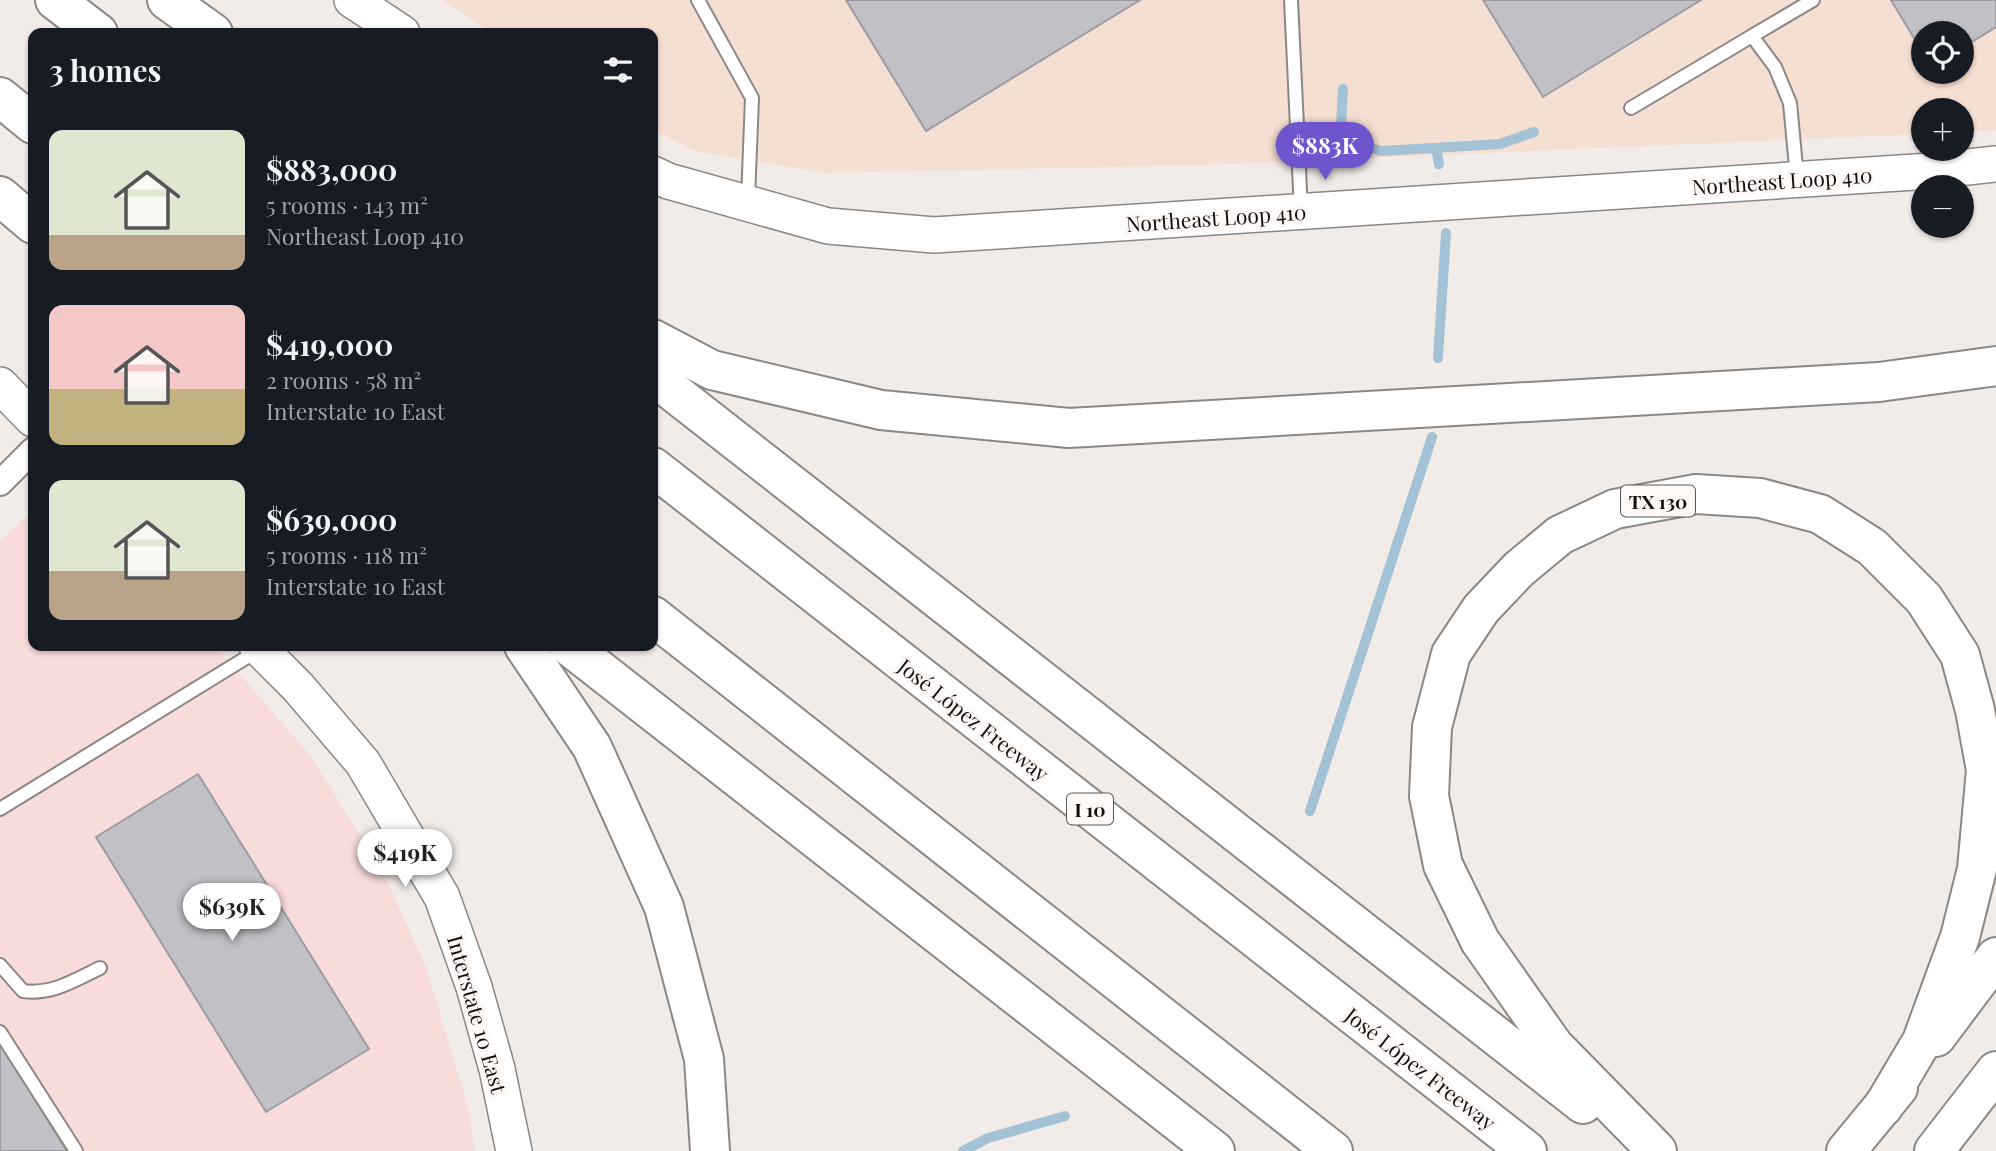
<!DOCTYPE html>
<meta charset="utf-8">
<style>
body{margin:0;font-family:"Playfair Display",serif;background:#20242c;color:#f1f3f6;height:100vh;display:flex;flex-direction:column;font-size:26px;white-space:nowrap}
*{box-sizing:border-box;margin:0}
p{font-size:23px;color:#9ea1a6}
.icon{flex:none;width:38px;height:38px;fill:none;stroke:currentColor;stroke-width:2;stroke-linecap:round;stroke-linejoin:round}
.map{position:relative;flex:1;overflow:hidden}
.side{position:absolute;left:28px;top:28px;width:630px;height:623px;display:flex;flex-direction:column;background:#171b24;border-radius:14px;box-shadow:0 2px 5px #0004}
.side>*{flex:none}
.fabs{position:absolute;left:1911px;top:21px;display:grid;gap:14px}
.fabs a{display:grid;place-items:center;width:63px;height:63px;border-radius:50%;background:#171b24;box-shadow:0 2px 5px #0004;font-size:35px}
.price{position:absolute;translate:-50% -60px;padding:0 16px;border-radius:24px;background:#fff;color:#222;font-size:23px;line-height:46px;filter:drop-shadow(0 2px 4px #0008)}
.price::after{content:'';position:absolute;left:50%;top:42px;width:21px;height:16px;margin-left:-10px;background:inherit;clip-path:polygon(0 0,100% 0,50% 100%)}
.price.on{background:#7054ce;color:#fff}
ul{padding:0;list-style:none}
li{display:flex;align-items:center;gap:21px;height:175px;padding:0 21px}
li span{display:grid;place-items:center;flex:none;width:196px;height:140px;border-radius:14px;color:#555}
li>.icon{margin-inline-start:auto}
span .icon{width:84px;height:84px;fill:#fffc;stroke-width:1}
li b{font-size:30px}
h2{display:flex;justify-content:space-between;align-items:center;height:84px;padding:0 21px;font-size:30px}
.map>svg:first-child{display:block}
.commercial{fill:#f5ded2;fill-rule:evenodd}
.industrial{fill:#f7dcda}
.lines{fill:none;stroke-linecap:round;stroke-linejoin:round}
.stream{stroke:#a3c2d5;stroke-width:10}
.building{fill:#c1c0c6;stroke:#9d9ca2;stroke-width:2}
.lane-casing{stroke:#8d8784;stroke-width:16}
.street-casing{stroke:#8d8784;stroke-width:28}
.secondary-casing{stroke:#8d8784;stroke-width:38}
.highway-casing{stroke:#8d8784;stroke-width:42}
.lane{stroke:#fff;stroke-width:12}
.street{stroke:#fff;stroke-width:24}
.secondary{stroke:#fff;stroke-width:35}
.highway{stroke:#fff;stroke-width:38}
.labels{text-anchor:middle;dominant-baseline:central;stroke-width:7;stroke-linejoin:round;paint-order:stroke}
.shield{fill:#fef9f6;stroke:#595654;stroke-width:2}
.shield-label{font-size:19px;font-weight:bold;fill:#12100f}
.street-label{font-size:21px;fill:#12100f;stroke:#fef9f6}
</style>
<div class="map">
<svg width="1996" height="1151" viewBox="0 0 1996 1151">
<rect width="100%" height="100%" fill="#f2ece8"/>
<path class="commercial" d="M442 0H1996V130L1962 132V110H1923V134L1208 165 823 173 694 151 653 130V33H491L478 23ZM1923 33H1962V72H1923Z"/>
<path class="industrial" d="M33 510V646H215L310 755 382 870 426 967 467 1104 475 1151H0V542Z"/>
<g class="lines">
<g class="stream">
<path d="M1328 138 1382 151 1500 144 1534 132"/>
<path d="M1340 141 1343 89"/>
<path d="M1436 149 1439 164"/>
<path d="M1438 358 1446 233"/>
<path d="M1310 811 1432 437"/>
<path d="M963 1151 988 1138 1065 1116"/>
</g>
</g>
<g class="building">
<path d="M846 0H1140L926 131Z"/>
<path d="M1483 0H1701L1543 97Z"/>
<path d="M1891 0H1996V27L1962 48V33H1923V53Z"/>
<path d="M198 774 369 1049 266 1112 96 837Z"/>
<path d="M0 1043 67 1151H0Z"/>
</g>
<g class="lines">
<g class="lane-casing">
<g id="lane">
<path d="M698 0 752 98 748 199"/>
<path d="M1291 0 1301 211"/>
<path d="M1631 108 1752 36"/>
<path d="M1797 178 1790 103 1775 67 1752 36 1813 0"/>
<path d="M0 809 257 651"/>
<path d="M0 965 23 991C52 995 75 980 100 968"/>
<path d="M0 1032 76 1151"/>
</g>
</g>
<g class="street-casing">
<path id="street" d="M0 483 33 450"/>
</g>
<g class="secondary-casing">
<g id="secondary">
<path d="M352 0 402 33"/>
<path d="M653 174 668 181 828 226 934 235 1931 171 1996 164"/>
<path d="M0 385 33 419"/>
<path d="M257 646 298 687 363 763 442 897 474 987 497 1069 514 1151"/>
</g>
</g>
<g class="highway-casing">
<g id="highway">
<path d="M55 0 98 33"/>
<path d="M167 0 213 33"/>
<path d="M0 97 33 124"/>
<path d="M0 196 33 224"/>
<path d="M653 339 712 370 881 410 1069 428 1879 382 1996 366"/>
<path d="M653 376 1583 1104"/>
<path d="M653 467 1527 1151"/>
<path d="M653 616 1333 1151"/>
<path d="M524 646 592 747 664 907 704 1059 710 1151"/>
<path d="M569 646 1215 1151"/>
<path d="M1936 1037 1996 957"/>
<path d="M1657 1151 1554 1046 1480 941 1443 865 1429 796 1432 727 1451 654 1481 609 1519 569 1560 535 1615 509 1696 494 1760 498 1820 514 1872 547 1924 599 1960 655 1975 710 1986 770 1977 869 1960 937 1922 1041 1883 1107"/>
<path d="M1846 1151 1898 1088"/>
<path d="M1934 1151 1996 1071"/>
</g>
</g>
<use href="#lane" class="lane"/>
<use href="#street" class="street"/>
<use href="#secondary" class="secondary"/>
<use href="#highway" class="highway"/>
</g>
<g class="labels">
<g class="shield">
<rect x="1621" y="485.5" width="74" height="31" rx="5"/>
<rect x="1067" y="793.5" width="46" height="31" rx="5"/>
</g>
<g class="shield-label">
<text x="1658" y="501">TX 130</text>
<text x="1090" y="809">I 10</text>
</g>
<g class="street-label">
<text transform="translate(1782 180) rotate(-4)">Northeast Loop 410</text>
<text transform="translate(1216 217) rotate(-4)">Northeast Loop 410</text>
<text transform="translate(974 719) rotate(38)">José López Freeway</text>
<text transform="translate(478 1014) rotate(74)">Interstate 10 East</text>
<text transform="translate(1421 1068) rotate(38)">José López Freeway</text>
</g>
</g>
</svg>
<div class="fabs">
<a><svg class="icon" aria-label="locate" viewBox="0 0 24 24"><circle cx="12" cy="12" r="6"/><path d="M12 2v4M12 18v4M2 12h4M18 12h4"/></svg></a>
<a>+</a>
<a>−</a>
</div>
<b class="price on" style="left:1325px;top:182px">$883K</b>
<b class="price" style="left:405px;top:889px">$419K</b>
<b class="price" style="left:232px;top:943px">$639K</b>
<section class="side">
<h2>3 homes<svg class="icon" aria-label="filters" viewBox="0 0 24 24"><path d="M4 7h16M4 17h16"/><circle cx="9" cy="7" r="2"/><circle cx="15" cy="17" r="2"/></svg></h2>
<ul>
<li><span style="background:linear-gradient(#dfe7d0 75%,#b9a48a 0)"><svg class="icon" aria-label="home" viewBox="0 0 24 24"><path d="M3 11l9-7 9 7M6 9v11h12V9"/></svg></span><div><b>$883,000</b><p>5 rooms · 143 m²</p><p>Northeast Loop 410</p></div></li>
<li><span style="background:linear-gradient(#f6c9c9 60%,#c2b280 0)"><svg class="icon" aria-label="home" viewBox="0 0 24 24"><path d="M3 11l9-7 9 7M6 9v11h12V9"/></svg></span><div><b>$419,000</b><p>2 rooms · 58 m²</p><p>Interstate 10 East</p></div></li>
<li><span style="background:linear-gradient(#dfe7d0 65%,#b9a48a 0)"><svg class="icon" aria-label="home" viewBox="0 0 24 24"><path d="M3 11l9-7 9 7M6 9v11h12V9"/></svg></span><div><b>$639,000</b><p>5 rooms · 118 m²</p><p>Interstate 10 East</p></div></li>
</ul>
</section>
</div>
